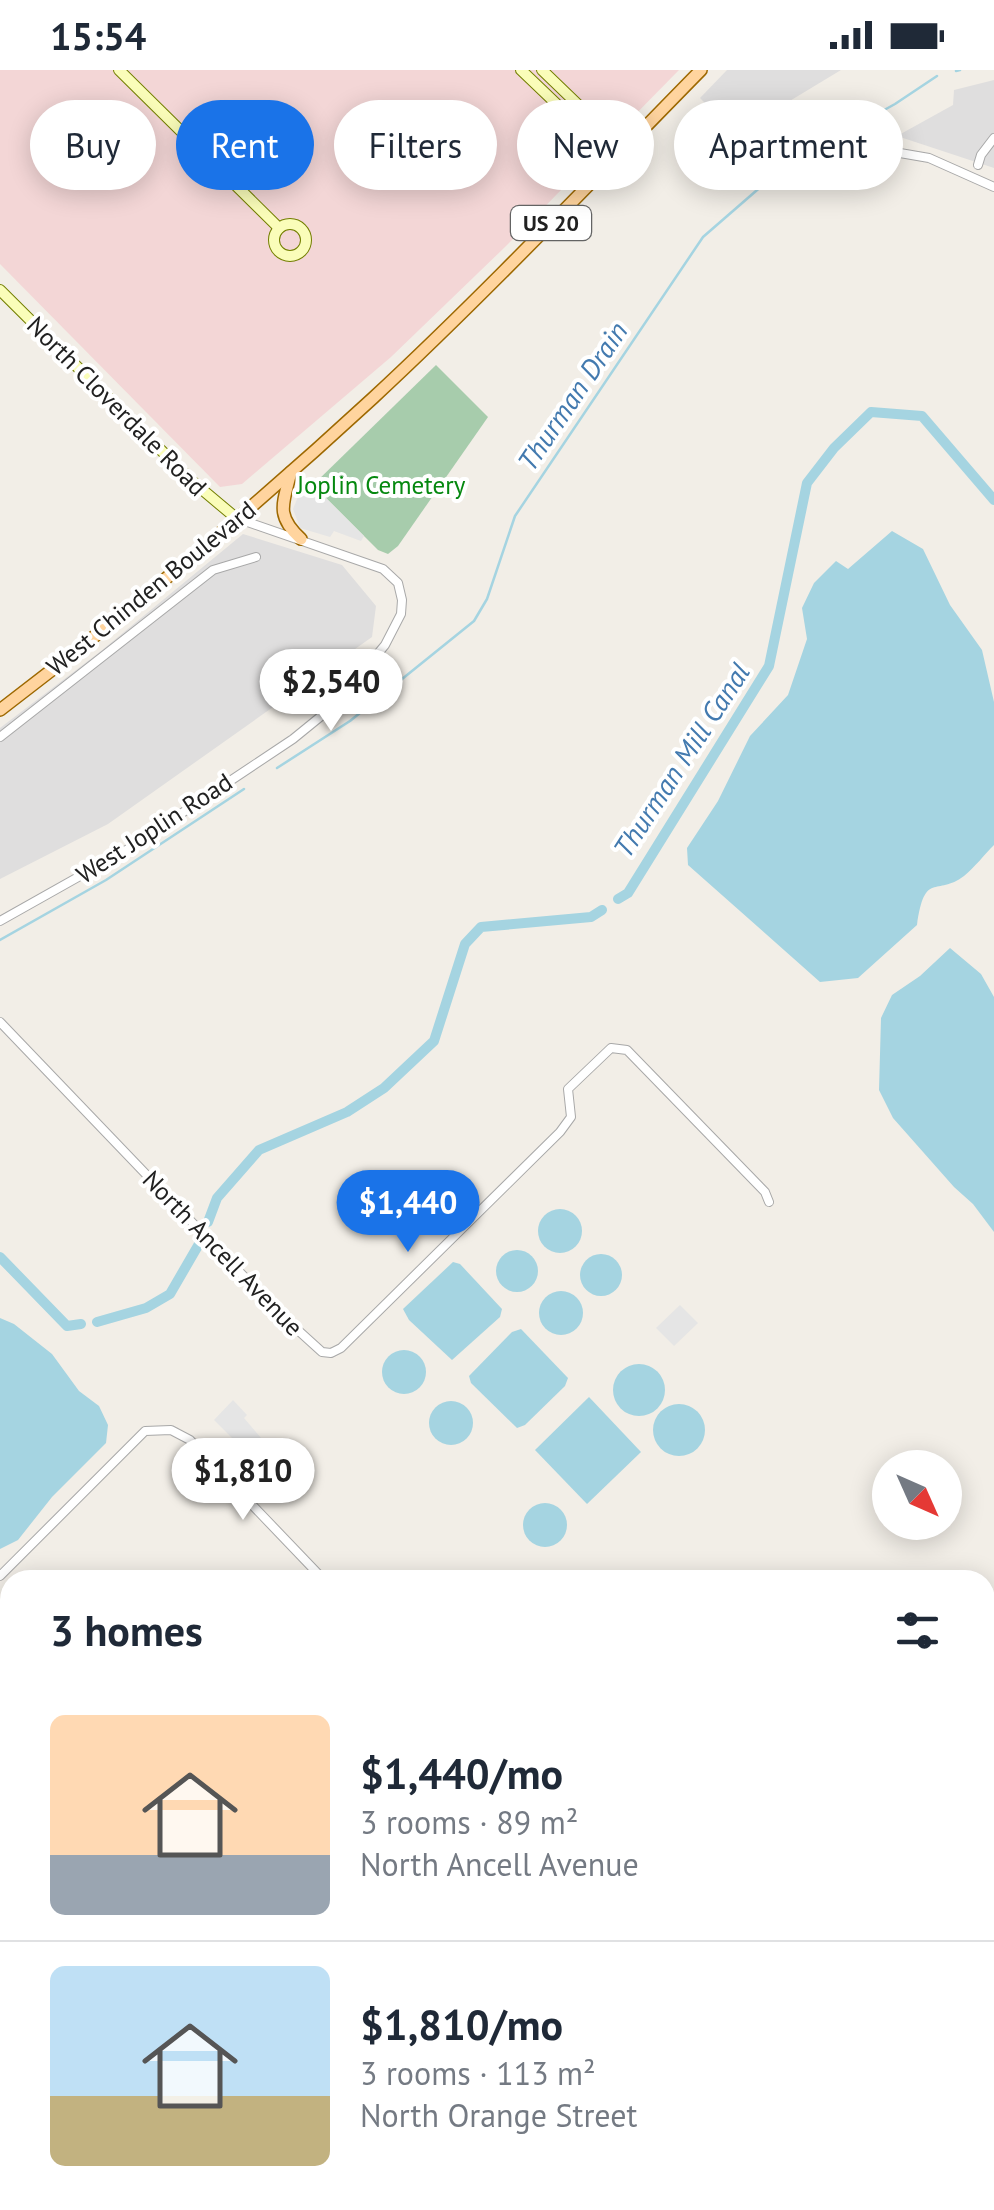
<!DOCTYPE html>
<meta charset="utf-8">
<style>
body{margin:0;font-family:"PT Sans",sans-serif;background:#f6f6f7;color:#1f2937;height:100vh;display:flex;flex-direction:column;font-size:38px;white-space:nowrap}
*{box-sizing:border-box;margin:0}
p{font-size:32px;color:#747a83}
.icon{flex:none;width:55px;height:55px;fill:none;stroke:currentColor;stroke-width:2;stroke-linecap:round;stroke-linejoin:round}
.map{position:relative;flex:1;overflow:hidden}
.drawer{position:absolute;left:0px;top:1500px;width:995px;height:640px;display:flex;flex-direction:column;background:#fff;border-radius:30px 30px 0 0;box-shadow:0 5px 25px #0003}
.drawer>*{flex:none}
.hud{position:absolute;left:30px;top:30px;width:935px;height:90px;display:flex;gap:20px}
.needle{width:65px;rotate:135deg}
.tools{position:absolute;left:872px;top:1380px;display:grid;gap:20px}
.tools a{display:grid;place-items:center;width:90px;height:90px;border-radius:50%;background:#fff;box-shadow:0 5px 25px #0003;font-size:50px}
.price{position:absolute;translate:-50% -85px;padding:0 22px;border-radius:35px;background:#fff;color:#222;font-size:32px;line-height:65px;filter:drop-shadow(0 2px 5px #0008)}
.price::after{content:'';position:absolute;left:50%;top:60px;width:30px;height:22px;margin-left:-15px;background:inherit;clip-path:polygon(0 0,100% 0,50% 100%)}
.price.current{background:#1a73e8;color:#fff}
ul{padding:0;list-style:none}
li{display:flex;align-items:center;gap:30px;height:250px;padding:0 50px}
li+li{border-top:2px solid #e0e1e3}
li span{display:grid;place-items:center;flex:none;width:280px;height:200px;border-radius:15px;color:#555}
li>.icon{margin-inline-start:auto}
span .icon{width:120px;height:120px;fill:#fffc;stroke-width:1}
li b{font-size:42px}
h2{display:flex;justify-content:space-between;align-items:center;height:120px;padding:0 50px;font-size:42px}
.chip{padding:0 35px;border-radius:45px;background:#fff;box-shadow:0 5px 25px #0003;font-size:35px;line-height:90px}
.chip.current{background:#1a73e8;color:#fff}
.status{display:flex;justify-content:space-between;align-items:center;height:70px;padding:0 50px;background:#fff;direction:ltr}
.status svg{height:28px;fill:currentColor}
.map>svg:first-child{display:block}
.residential{fill:#dfdede}
.commercial{fill:#f3d6d6}
.forest{fill:#abd399}
.cemetery{fill:#a7ccac}
.parking{fill:#e5e5e5}
.water{fill:#a5d4e1}
.lines{fill:none;stroke-linecap:round;stroke-linejoin:round}
.stream{stroke:#a5d4e1;stroke-width:2.5}
.canal{stroke:#a5d4e1;stroke-width:10}
.street-casing{stroke:#a8a8a8;stroke-width:10}
.secondary-casing{stroke:#737f00;stroke-width:12}
.primary-casing{stroke:#9d6800;stroke-width:14}
.street{stroke:#fff;stroke-width:8}
.secondary{stroke:#fafdb9;stroke-width:10}
.primary{stroke:#ffd49e;stroke-width:11}
.labels{text-anchor:middle;dominant-baseline:central;stroke-width:8;stroke-linejoin:round;paint-order:stroke}
.shield{fill:#fff;stroke:#646464;stroke-width:2.5}
.shield-label{font-size:22px;font-weight:bold;fill:#212121}
.street-label{font-size:25px;fill:#212121;stroke:#fff}
.park-label{font-size:25px;fill:#05880f;stroke:#fff}
.water-label{font-size:28px;font-style:italic;fill:#437aaf;stroke:#fff}
</style>
<div class="status"><b>15:54</b><svg viewBox="0 0 49 12"><path d="M0 12V9h3v3zM5 12V6h3v6zM10 12V3h3v9zM15 12V0h3v12zM26 1h20v11H26zM47 4h2v5h-2z"/></svg></div>
<div class="map">
<svg width="994" height="2140" viewBox="0 0 994 2140">
<rect width="100%" height="100%" fill="#f2eee7"/>
<g class="residential">
<path d="M727 0H841L735 64 700 28Z"/>
<path d="M994 10V98L897 66 953 35 954 20Z"/>
<path d="M243 464 342 495 376 536 372 567 108 754 0 809V658L101 581Z"/>
</g>
<path class="commercial" d="M0 0H679L505 177 391 287 242 414 220 417 0 194Z"/>
<g class="forest">
<path d="M994 1696V1992L985 2000V1703Z"/>
<path d="M994 2043V2140H392L403 2130H670L752 2138 797 2130H985V2050Z"/>
</g>
<path class="cemetery" d="M436 295 488 347 398 476 388 484 378 480 313 415Z"/>
<g class="parking">
<path d="M311 413 364 466 361 471 334 461 330 467 300 458 293 439 300 422Z"/>
<path d="M680 1235 698 1253 674 1276 656 1258Z"/>
<path d="M233 1330 247 1345 244 1348 267 1375 253 1389 214 1350Z"/>
</g>
<g class="water">
<path d="M892 461 923 479 950 535 982 580 994 632V775C984 785 975 797 964 806 936 827 925 800 917 855L858 908 820 912 688 795 687 778 718 731 750 666 788 625 807 569 802 538 814 513 836 491 848 499Z"/>
<path d="M950 878 981 904 994 927V1162L973 1134 954 1117 893 1048 879 1020 881 948 892 925 920 906Z"/>
<circle cx="560" cy="1161" r="22"/>
<circle cx="517" cy="1201" r="21"/>
<circle cx="601" cy="1205" r="21"/>
<path d="M453 1192 460 1194 502 1239 500 1247 452 1290 409 1250 403 1239Z"/>
<circle cx="561" cy="1243" r="22"/>
<path d="M0 1248 14 1254 52 1284 79 1321 99 1336 108 1355 106 1373 52 1427 18 1470 0 1479Z"/>
<path d="M521 1259 568 1308 565 1316 525 1355 517 1358 471 1313 469 1306 512 1262Z"/>
<circle cx="404" cy="1302" r="22"/>
<circle cx="639" cy="1320" r="26"/>
<path d="M589 1327 641 1382 587 1434 535 1380Z"/>
<circle cx="451" cy="1353" r="22"/>
<circle cx="679" cy="1360" r="26"/>
<circle cx="545" cy="1455" r="22"/>
<path d="M4 1667 10 1674V2084L0 2074V1673Z"/>
<path d="M53 2130H261L270 2140H63Z"/>
</g>
<g class="lines">
<g class="stream">
<path d="M956 1 960 0"/>
<path d="M277 698 350 651 474 551 487 529 515 446 703 167 787 94 895 34 937 6"/>
<path d="M0 870 106 810 244 719"/>
</g>
<g class="canal">
<path d="M618 829 628 823 769 596 807 413 834 378 871 342 922 346 994 430"/>
<path d="M208 1152 217 1128 259 1080 347 1042 384 1018 434 971 465 874 481 857 591 847 602 840"/>
<path d="M0 1187 67 1256 81 1254"/>
<path d="M97 1252 146 1238 170 1224 199 1174"/>
<path d="M985 1709 994 1700"/>
</g>
<g class="street-casing">
<g id="street">
<path d="M900 83 929 88 994 117"/>
<path d="M978 95 981 85 994 68"/>
<path d="M0 667 213 500 256 487"/>
<path d="M0 851 128 779 293 669 336 634 385 575 401 544 402 530 398 513 383 499 236 448"/>
<path d="M0 952 279 1243 322 1282 331 1283 341 1278 560 1062 571 1047 568 1019 611 978 627 980 765 1122 769 1132"/>
<path d="M0 1506 145 1361 171 1360 190 1370 324 1510"/>
</g>
</g>
<g class="secondary-casing">
<g id="secondary">
<path d="M119 0 279 158"/>
<path d="M521 0 614 89"/>
<path d="M542 0 624 79"/>
<circle cx="290" cy="170" r="16"/>
<path d="M0 220 192 411 236 448"/>
</g>
</g>
<g class="primary-casing">
<g id="primary">
<path d="M291 402C283 434 275 445 301 469"/>
<path d="M0 640C129 542 254 438 373 328 486 223 593 110 701 0"/>
</g>
</g>
<use href="#street" class="street"/>
<use href="#secondary" class="secondary"/>
<use href="#primary" class="primary"/>
</g>
<g class="labels">
<rect class="shield" x="511" y="136" width="80" height="34" rx="8"/>
<g class="shield-label">
<text x="551" y="153">US 20</text>
</g>
<g class="street-label">
<text transform="translate(117 336) rotate(45)">North Cloverdale Road</text>
<text transform="translate(151 518) rotate(-39)">West Chinden Boulevard</text>
<text transform="translate(154 758) rotate(-33)">West Joplin Road</text>
<text transform="translate(223 1183) rotate(46)">North Ancell Avenue</text>
</g>
<g class="park-label">
<text x="381" y="415">Joplin Cemetery</text>
</g>
<g class="water-label">
<text transform="translate(572 326) rotate(-56)">Thurman Drain</text>
<text transform="translate(681 690) rotate(-57)">Thurman Mill Canal</text>
</g>
</g>
</svg>
<div class="tools">
<a><svg class="needle" viewBox="-14 -14 28 28"><path d="M0-13l5 13h-10z" fill="#e53935"/><path d="M0 13l5-13h-10z" fill="#747a83"/></svg></a>
</div>
<b class="price" style="left:331px;top:664px">$2,540</b>
<b class="price current" style="left:408px;top:1185px">$1,440</b>
<b class="price" style="left:243px;top:1453px">$1,810</b>
<div class="hud">
<a class="chip">Buy</a>
<a class="chip current">Rent</a>
<a class="chip">Filters</a>
<a class="chip">New</a>
<a class="chip">Apartment</a>
</div>
<section class="drawer">
<h2>3 homes<svg class="icon" aria-label="filters" viewBox="0 0 24 24"><path d="M4 7h16M4 17h16"/><circle cx="9" cy="7" r="2"/><circle cx="15" cy="17" r="2"/></svg></h2>
<ul>
<li><span style="background:linear-gradient(#ffd9b3 70%,#9aa5b1 0)"><svg class="icon" aria-label="home" viewBox="0 0 24 24"><path d="M3 11l9-7 9 7M6 9v11h12V9"/></svg></span><div><b>$1,440/mo</b><p>3 rooms · 89 m²</p><p>North Ancell Avenue</p></div></li>
<li><span style="background:linear-gradient(#bfe0f5 65%,#c2b280 0)"><svg class="icon" aria-label="home" viewBox="0 0 24 24"><path d="M3 11l9-7 9 7M6 9v11h12V9"/></svg></span><div><b>$1,810/mo</b><p>3 rooms · 113 m²</p><p>North Orange Street</p></div></li>
</ul>
</section>
</div>
